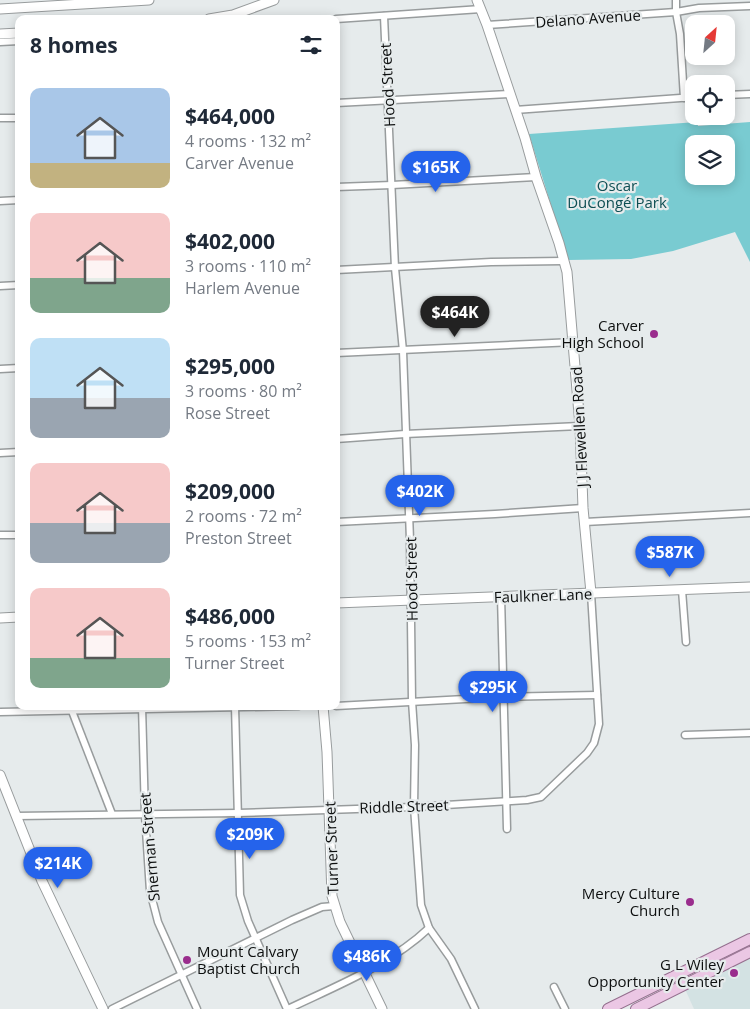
<!DOCTYPE html>
<meta charset="utf-8">
<style>
body{margin:0;font-family:"Open Sans",sans-serif;background:#f2f2f3;color:#1f2937;height:100vh;display:flex;flex-direction:column;font-size:19px;white-space:nowrap}
*{box-sizing:border-box;margin:0}
p{font-size:16px;color:#747a83}
.icon{flex:none;width:28px;height:28px;fill:none;stroke:currentColor;stroke-width:2;stroke-linecap:round;stroke-linejoin:round}
.map{position:relative;flex:1;overflow:hidden}
.drawer{position:absolute;left:15px;top:15px;width:325px;height:695px;display:flex;flex-direction:column;background:#fff;border-radius:10px;box-shadow:0 2px 12px #0003}
.drawer>*{flex:none}
.needle{width:32px;rotate:27deg}
.tools{position:absolute;left:685px;top:15px;display:grid;gap:10px}
.tools a{display:grid;place-items:center;width:50px;height:50px;border-radius:10px;background:#fff;box-shadow:0 2px 12px #0003;font-size:25px}
.price{position:absolute;translate:-50% -42px;padding:0 11px;border-radius:18px;background:#2563eb;color:#fff;font-size:16px;line-height:32px;filter:drop-shadow(0 1px 2px #0008)}
.price::after{content:'';position:absolute;left:50%;top:30px;width:15px;height:11px;margin-left:-8px;background:inherit;clip-path:polygon(0 0,100% 0,50% 100%)}
.price.selected{background:#222;color:#fff}
ul{padding:0;list-style:none}
li{display:flex;align-items:center;gap:15px;height:125px;padding:0 15px}
li span{display:grid;place-items:center;flex:none;width:140px;height:100px;border-radius:10px;color:#555}
li>.icon{margin-inline-start:auto}
span .icon{width:60px;height:60px;fill:#fffc;stroke-width:1}
li b{font-size:21px}
h2{display:flex;justify-content:space-between;align-items:center;height:60px;padding:0 15px;font-size:21px}
.map>svg:first-child{display:block}
.built{fill:#d3e2e3}
.green{fill:#79cbd1;fill-rule:evenodd}
.lines{fill:none;stroke-linecap:round;stroke-linejoin:round}
.street-casing{stroke:#989c9d;stroke-width:9}
.secondary-casing{stroke:#989c9d;stroke-width:11}
.primary-casing{stroke:#946f8e;stroke-width:12}
.street{stroke:#fff;stroke-width:6}
.secondary{stroke:#fff;stroke-width:9}
.primary{stroke:#ebc7e4;stroke-width:10}
.poi-dot{fill:#9a2d8d;stroke:#e6ebec;stroke-width:2}
.labels{text-anchor:middle;dominant-baseline:central;stroke-width:4.5;stroke-linejoin:round;paint-order:stroke}
.street-label{font-size:15px;fill:#0d0f0f;stroke:#e6ebec}
.park-label{font-size:15px;fill:#0e4e53;stroke:#e6ebec}
.poi-label{font-size:15px;fill:#0d0f0f;stroke:#e6ebec;text-anchor:end}
</style>
<div class="map">
<svg width="750" height="1009" viewBox="0 0 750 1009">
<rect width="100%" height="100%" fill="#e6ebec"/>
<path class="built" d="M750 957V1009H694L685 989Z"/>
<path class="green" d="M697 122 698 126 750 122V262L735 232 673 251 631 259 568 260 529 134ZM694 144H726V176H694Z"/>
<g class="lines">
<g class="street-casing">
<g id="street">
<path d="M676 0V12L680 34 684 98"/>
<path d="M384 16 395 268 403 351 410 540 412 701 415 745 414 807 421 905 429 928 451 959 475 1009"/>
<path d="M336 19 481 9"/>
<path d="M487 25 676 12 699 8 750 6"/>
<path d="M0 42 19 41"/>
<path d="M726 95 750 94"/>
<path d="M336 103 509 94"/>
<path d="M515 110 694 97"/>
<path d="M0 118H19"/>
<path d="M336 187 392 185 536 177"/>
<path d="M0 201 19 200"/>
<path d="M336 270 491 262 563 261"/>
<path d="M0 286 19 285"/>
<path d="M336 353 574 342"/>
<path d="M0 369 19 368"/>
<path d="M336 439 405 434 580 426"/>
<path d="M0 453 19 452"/>
<path d="M336 522 495 514 583 508"/>
<path d="M585 522 750 513"/>
<path d="M0 535H19"/>
<path d="M682 590 686 642"/>
<path d="M501 596 507 829"/>
<path d="M70 706 112 814"/>
<path d="M142 706 145 815 150 891 158 922 197 1009"/>
<path d="M235 706 240 895 248 921 287 1009"/>
<path d="M336 706 502 697 597 695"/>
<path d="M0 712 299 706"/>
<path d="M685 735 750 733"/>
<path d="M16 816 238 813 414 807 527 800 541 797 587 753 594 743 599 724 591 593"/>
<path d="M554 987 565 1009"/>
<path d="M112 1009 292 920 322 907 334 906"/>
<path d="M288 1009C336 986 390 965 429 928"/>
</g>
</g>
<g class="secondary-casing">
<g id="secondary">
<path d="M477 0 487 25 525 138 536 177 559 243 567 272 580 426 583 508 591 593"/>
<path d="M0 9 149 0"/>
<path d="M209 19 233 15 274 0"/>
<path d="M0 34 19 33"/>
<path d="M336 603 750 587"/>
<path d="M0 618 19 617"/>
<path d="M323 706 327 752 332 896 340 922 382 1009"/>
<path d="M0 775 42 881 103 1009"/>
</g>
</g>
<g class="primary-casing">
<g id="primary">
<path d="M608 1009 750 939"/>
<path d="M636 1009 750 952"/>
</g>
</g>
<use href="#street" class="street"/>
<use href="#secondary" class="secondary"/>
<use href="#primary" class="primary"/>
</g>
<g class="poi-dot">
<circle cx="654" cy="334" r="5"/>
<circle cx="690" cy="902" r="5"/>
<circle cx="187" cy="960" r="5"/>
<circle cx="734" cy="973" r="5"/>
</g>
<g class="labels">
<g class="street-label">
<text transform="translate(588 18) rotate(-4)">Delano Avenue</text>
<text transform="translate(387 85) rotate(-93)">Hood Street</text>
<text transform="translate(579 427) rotate(-93)">J J Flewellen Road</text>
<text transform="translate(411 579) rotate(-91)">Hood Street</text>
<text transform="translate(543 595) rotate(-2)">Faulkner Lane</text>
<text transform="translate(404 806) rotate(-2)">Riddle Street</text>
<text transform="translate(149 847) rotate(-95)">Sherman Street</text>
<text transform="translate(331 848) rotate(-92)">Turner Street</text>
</g>
<g class="park-label">
<text x="617" y="185">Oscar<tspan x="617" dy="17">DuCongé Park</tspan></text>
</g>
<g class="poi-label">
<text x="644" y="325">Carver<tspan x="644" dy="17">High School</tspan></text>
<text x="680" y="893">Mercy Culture<tspan x="680" dy="17">Church</tspan></text>
<text x="197" y="951" text-anchor="start">Mount Calvary<tspan x="197" dy="17">Baptist Church</tspan></text>
<text x="724" y="964">G L Wiley<tspan x="724" dy="17">Opportunity Center</tspan></text>
</g>
</g>
</svg>
<div class="tools">
<a><svg class="needle" viewBox="-14 -14 28 28"><path d="M0-13l5 13h-10z" fill="#e53935"/><path d="M0 13l5-13h-10z" fill="#747a83"/></svg></a>
<a><svg class="icon" aria-label="locate" viewBox="0 0 24 24"><circle cx="12" cy="12" r="6"/><path d="M12 2v4M12 18v4M2 12h4M18 12h4"/></svg></a>
<a><svg class="icon" aria-label="layers" viewBox="0 0 24 24"><path d="M12 4l9 5-9 5-9-5zM3 14l9 5 9-5"/></svg></a>
</div>
<b class="price" style="left:436px;top:193px">$165K</b>
<b class="price selected" style="left:455px;top:338px">$464K</b>
<b class="price" style="left:420px;top:517px">$402K</b>
<b class="price" style="left:670px;top:578px">$587K</b>
<b class="price" style="left:493px;top:713px">$295K</b>
<b class="price" style="left:250px;top:860px">$209K</b>
<b class="price" style="left:58px;top:889px">$214K</b>
<b class="price" style="left:367px;top:982px">$486K</b>
<section class="drawer">
<h2>8 homes<svg class="icon" aria-label="filters" viewBox="0 0 24 24"><path d="M4 7h16M4 17h16"/><circle cx="9" cy="7" r="2"/><circle cx="15" cy="17" r="2"/></svg></h2>
<ul>
<li><span style="background:linear-gradient(#a9c7e8 75%,#c2b280 0)"><svg class="icon" aria-label="home" viewBox="0 0 24 24"><path d="M3 11l9-7 9 7M6 9v11h12V9"/></svg></span><div><b>$464,000</b><p>4 rooms · 132 m²</p><p>Carver Avenue</p></div></li>
<li><span style="background:linear-gradient(#f6c9c9 65%,#7fa58c 0)"><svg class="icon" aria-label="home" viewBox="0 0 24 24"><path d="M3 11l9-7 9 7M6 9v11h12V9"/></svg></span><div><b>$402,000</b><p>3 rooms · 110 m²</p><p>Harlem Avenue</p></div></li>
<li><span style="background:linear-gradient(#bfe0f5 60%,#9aa5b1 0)"><svg class="icon" aria-label="home" viewBox="0 0 24 24"><path d="M3 11l9-7 9 7M6 9v11h12V9"/></svg></span><div><b>$295,000</b><p>3 rooms · 80 m²</p><p>Rose Street</p></div></li>
<li><span style="background:linear-gradient(#f6c9c9 60%,#9aa5b1 0)"><svg class="icon" aria-label="home" viewBox="0 0 24 24"><path d="M3 11l9-7 9 7M6 9v11h12V9"/></svg></span><div><b>$209,000</b><p>2 rooms · 72 m²</p><p>Preston Street</p></div></li>
<li><span style="background:linear-gradient(#f6c9c9 70%,#7fa58c 0)"><svg class="icon" aria-label="home" viewBox="0 0 24 24"><path d="M3 11l9-7 9 7M6 9v11h12V9"/></svg></span><div><b>$486,000</b><p>5 rooms · 153 m²</p><p>Turner Street</p></div></li>
</ul>
</section>
</div>
